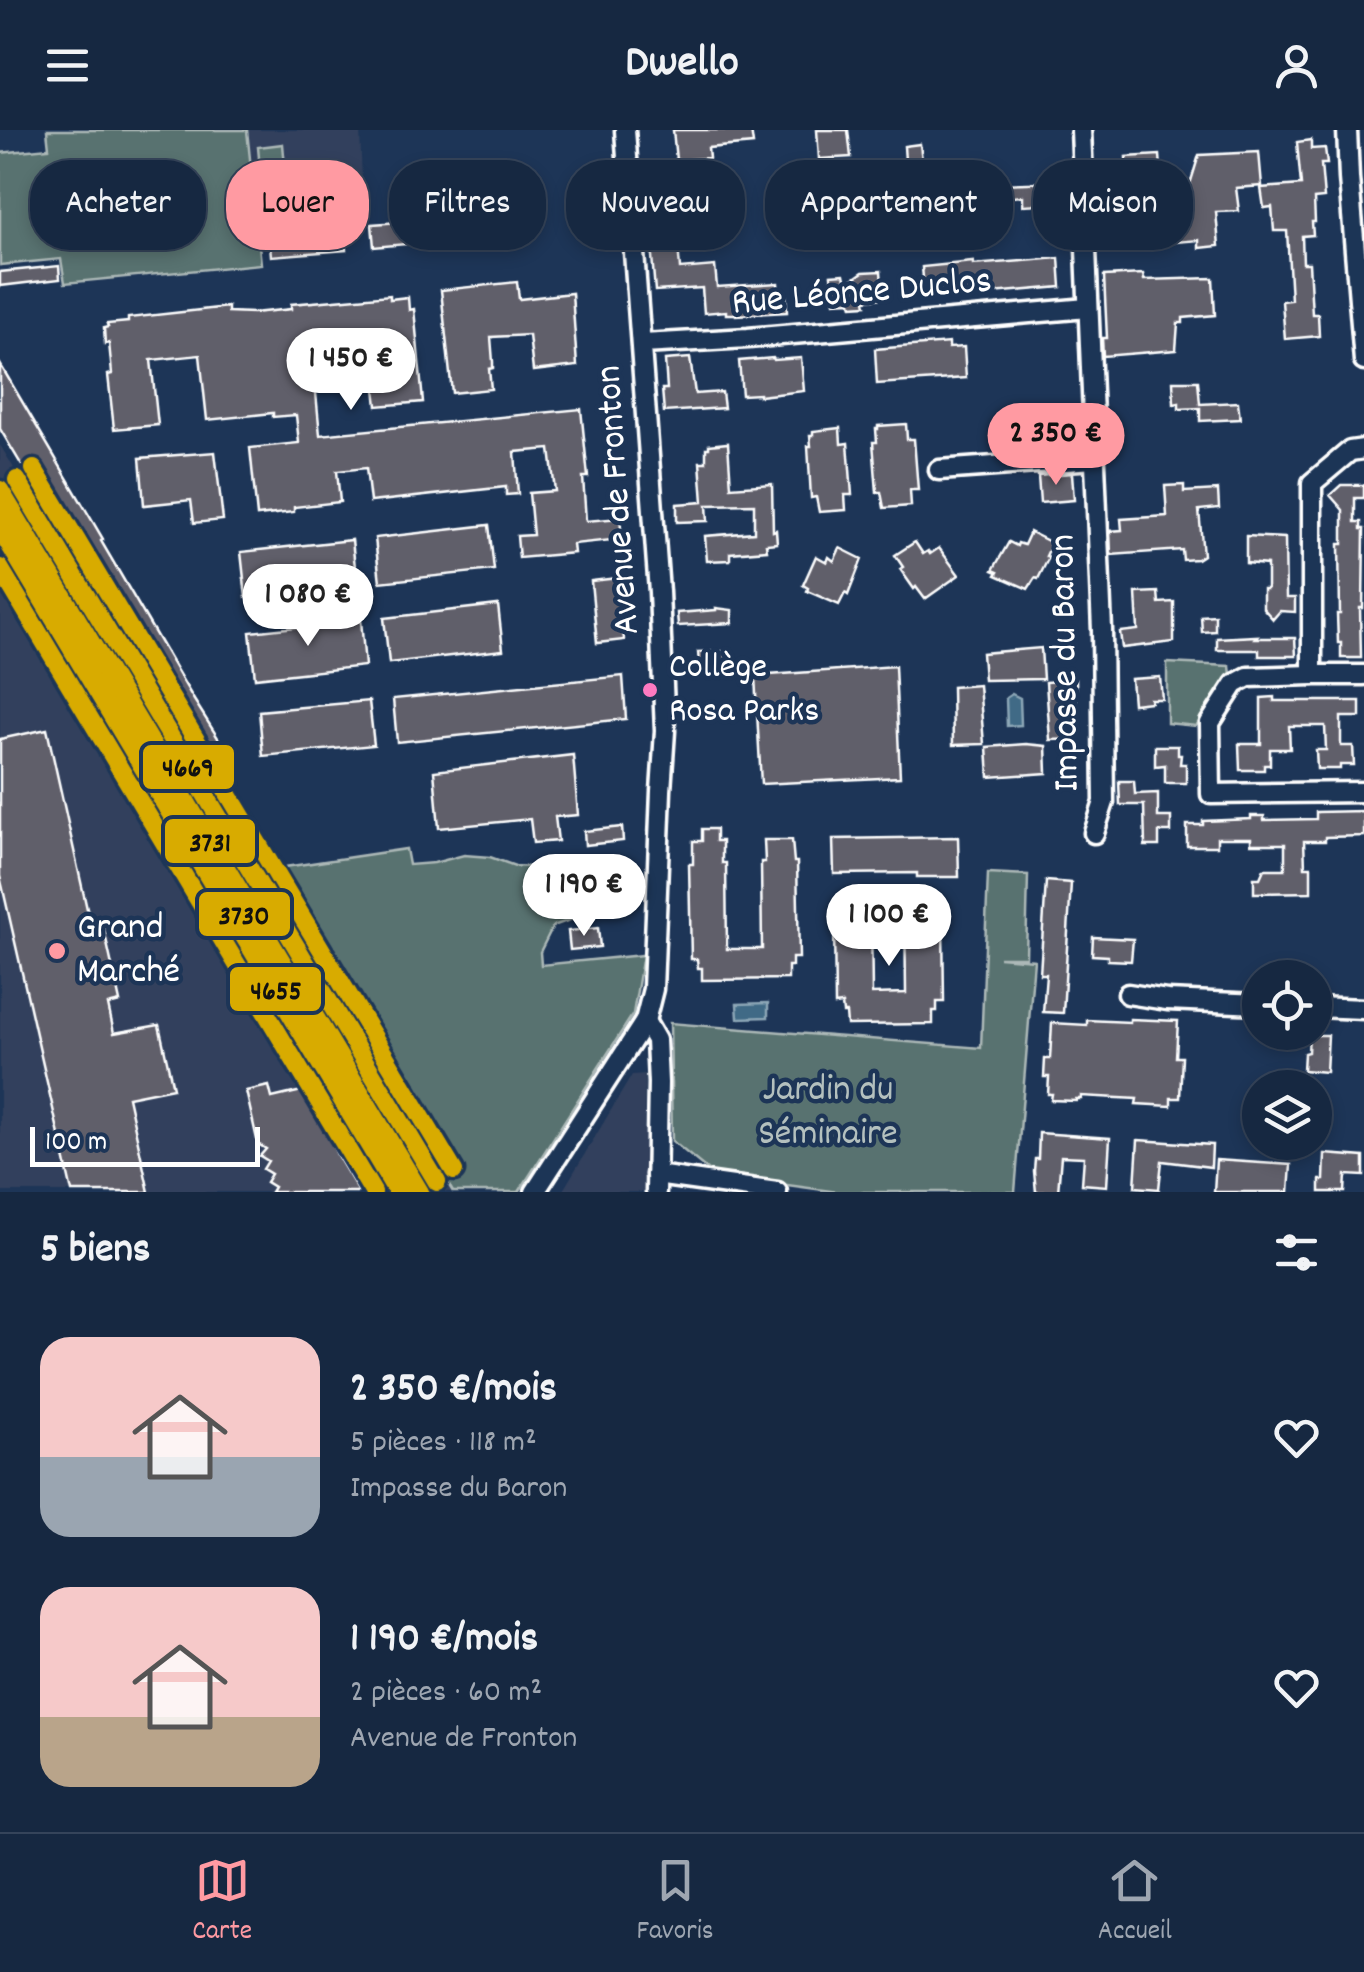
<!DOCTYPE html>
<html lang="fr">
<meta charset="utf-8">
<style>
body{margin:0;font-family:Dekko,sans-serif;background:#23344c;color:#f1f3f6;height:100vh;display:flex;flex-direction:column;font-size:38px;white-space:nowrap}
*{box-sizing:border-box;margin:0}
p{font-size:32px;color:#9ea6b1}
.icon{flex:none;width:55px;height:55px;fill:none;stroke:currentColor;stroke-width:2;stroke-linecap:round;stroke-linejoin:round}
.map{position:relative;height:1062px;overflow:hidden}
.panel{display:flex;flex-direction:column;background:#162841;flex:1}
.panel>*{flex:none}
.hud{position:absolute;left:30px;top:30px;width:1305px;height:90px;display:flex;gap:20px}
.buttons{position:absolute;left:1242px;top:830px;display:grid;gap:20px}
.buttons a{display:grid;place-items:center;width:90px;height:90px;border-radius:50%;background:#162841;box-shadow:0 5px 15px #0003,0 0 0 2px #35445a;font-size:50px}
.scale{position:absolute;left:30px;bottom:25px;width:230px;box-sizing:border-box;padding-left:10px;border:5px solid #fff;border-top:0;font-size:28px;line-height:35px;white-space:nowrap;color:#fff;-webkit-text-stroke:8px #1d3557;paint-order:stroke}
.price{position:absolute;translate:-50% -85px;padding:0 22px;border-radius:35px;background:#fff;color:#222;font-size:32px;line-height:65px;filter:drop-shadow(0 2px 5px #0008)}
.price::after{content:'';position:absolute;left:50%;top:60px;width:30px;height:22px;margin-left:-15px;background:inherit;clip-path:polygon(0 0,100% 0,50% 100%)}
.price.selected{background:#ff9aa2;color:#111}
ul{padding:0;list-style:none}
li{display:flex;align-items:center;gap:30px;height:250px;padding:0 40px}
li span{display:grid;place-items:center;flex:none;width:280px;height:200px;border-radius:30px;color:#555}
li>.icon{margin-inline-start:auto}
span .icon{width:120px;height:120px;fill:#fffc;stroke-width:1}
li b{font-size:42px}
h2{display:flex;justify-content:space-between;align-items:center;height:120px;padding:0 40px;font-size:42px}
.chip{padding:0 35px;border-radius:40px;background:#162841;box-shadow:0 5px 15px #0003,0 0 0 2px #35445a;font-size:35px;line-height:90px}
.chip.selected{background:#ff9aa2;color:#111}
header{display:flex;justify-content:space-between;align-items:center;height:130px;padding:0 40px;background:#162841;font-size:45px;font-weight:800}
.menu{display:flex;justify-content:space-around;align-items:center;height:140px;border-top:2px solid #35445a;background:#162841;font-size:28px;color:#9ea6b1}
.menu a{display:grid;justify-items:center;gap:5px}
.menu .selected{color:#ff9aa2}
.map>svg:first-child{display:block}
.built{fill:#31415d}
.green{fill:#58726f;stroke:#acb8b7;stroke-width:2.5}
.water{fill:#406b86;stroke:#8ca6b6;stroke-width:2.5}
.building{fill:#605e6b;stroke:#fff;stroke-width:2.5}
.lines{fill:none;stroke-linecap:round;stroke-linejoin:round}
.minor-casing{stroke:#fff;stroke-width:25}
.minor{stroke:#1d3557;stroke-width:18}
.rail-1-casing{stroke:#1d3557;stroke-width:25}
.rail-2-casing{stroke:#1d3557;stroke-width:25}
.rail-3-casing{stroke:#1d3557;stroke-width:25}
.rail-4-casing{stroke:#1d3557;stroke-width:25}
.rail-5-casing{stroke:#1d3557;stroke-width:25}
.rail-6-casing{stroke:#1d3557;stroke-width:25}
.rail-1{stroke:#d8ab00;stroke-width:18}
.rail-2{stroke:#d8ab00;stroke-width:18}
.rail-3{stroke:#d8ab00;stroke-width:18}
.rail-4{stroke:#d8ab00;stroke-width:18}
.rail-5{stroke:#d8ab00;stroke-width:18}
.rail-6{stroke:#d8ab00;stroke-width:18}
.bus-dot{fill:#fe7ac1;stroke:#1d3557;stroke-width:4}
.poi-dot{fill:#ff9aa2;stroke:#1d3557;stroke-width:4}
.labels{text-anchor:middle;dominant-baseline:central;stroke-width:9;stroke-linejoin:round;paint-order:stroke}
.bus-label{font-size:36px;fill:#fff;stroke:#1d3557;text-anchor:start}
.street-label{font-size:38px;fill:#fff;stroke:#1d3557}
.poi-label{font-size:38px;fill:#fff;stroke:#1d3557;text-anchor:start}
.park-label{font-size:38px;fill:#b4c0be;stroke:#1d3557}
.line-badge{stroke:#1d3557;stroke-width:4}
.pale-badge-label{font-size:28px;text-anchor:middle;font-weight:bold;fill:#111}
</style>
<header><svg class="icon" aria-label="menu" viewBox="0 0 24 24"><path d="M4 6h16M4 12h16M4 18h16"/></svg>Dwello<svg class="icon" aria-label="person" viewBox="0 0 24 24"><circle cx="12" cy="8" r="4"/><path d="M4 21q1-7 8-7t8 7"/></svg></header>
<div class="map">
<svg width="1364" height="1062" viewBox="0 0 1364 1062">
<rect width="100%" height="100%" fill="#1d3557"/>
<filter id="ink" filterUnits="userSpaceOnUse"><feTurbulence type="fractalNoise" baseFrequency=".01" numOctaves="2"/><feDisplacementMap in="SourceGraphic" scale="20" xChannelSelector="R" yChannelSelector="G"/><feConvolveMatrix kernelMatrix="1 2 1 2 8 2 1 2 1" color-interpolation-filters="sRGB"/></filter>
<g filter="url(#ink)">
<g class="built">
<path d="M248 0H360L363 78 258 86Z"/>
<path d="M0 315 204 653 453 1062H0Z"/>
<path d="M645 944 644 1062H562L632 945Z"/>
</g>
<g class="green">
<path d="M47 0H247L261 134 65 153 61 129 0 135V23L49 18Z"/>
<path d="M283 14 288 70 263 72 258 17Z"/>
<path d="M1167 533 1230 536 1231 545 1196 596 1167 593Z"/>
<path d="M406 719 409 735 434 733 464 725 490 727 515 736 577 740 611 759 615 774 553 796 540 822 541 835 643 825 633 884 519 1062H453L258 741Z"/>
<path d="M988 743 1028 745 1026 827H999L1034 830 1015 1062H838L714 1045 672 1011 670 893 981 918Z"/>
</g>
<g class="water">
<path d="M1012 564 1020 568 1021 595 1007 596 1006 568Z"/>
<path d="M768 873V887L738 888 737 874Z"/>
</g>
<g class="building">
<path d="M673 0H751L753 14 708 18 709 28 676 30Z"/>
<path d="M817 0H848L851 27 819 29Z"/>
<path d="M1311 10V19L1325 18 1327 34H1321L1324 68 1314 69 1315 92H1312L1313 105 1302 106 1303 133H1309L1312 184H1318L1319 206 1285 209 1282 171 1291 170 1287 101H1274L1272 77 1264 78 1261 58 1301 55 1297 12Z"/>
<path d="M920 14 922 30 905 31 904 16Z"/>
<path d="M1259 22 1262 56 1236 58 1239 81 1216 82 1219 116 1199 118V110L1164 113 1162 86 1189 85 1188 61 1199 25Z"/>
<path d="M1160 25 1162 51 1150 52 1149 44 1127 45 1126 27Z"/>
<path d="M1000 44V54L1057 52 1059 73 1023 75V66L989 69 987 45Z"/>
<path d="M681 53 683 79 712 78V89L676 91 680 139 715 136 717 157 778 153 779 167 786 166 787 182 736 185V184H726V181L704 183 702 158 655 161 646 55Z"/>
<path d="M613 57 616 92 591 94 588 72 579 73 578 60Z"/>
<path d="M907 58 910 91 883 93V96L864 98 848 99V95L816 96 813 69 814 68 846 64 845 62Z"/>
<path d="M410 87 419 90 447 87 449 110 374 117 372 94 401 92Z"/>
<path d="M1133 88 1134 101 1118 102 1119 110 1098 112 1097 91Z"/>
<path d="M305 96 316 99 344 97 346 120 271 126 269 103 298 101Z"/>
<path d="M1059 128 1061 157 925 169 922 137 973 132V135Z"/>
<path d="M59 136 60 149 0 156V142Z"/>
<path d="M881 141 883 168 865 170 866 175 852 176 851 171 834 172 831 145 844 144 846 154 863 142Z"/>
<path d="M1143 144 1144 150 1213 148 1215 185 1183 188V193H1178L1176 220 1103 226 1102 208H1107L1104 146Z"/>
<path d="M517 152 519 169 572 163 577 236 533 241 529 205 491 207 493 232V238L489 239 491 259 452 263 441 160Z"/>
<path d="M390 165V169L408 167 409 180 414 179 423 272 377 276 370 214 312 220 320 305 581 279 588 347H583L586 391 620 388 622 409 573 414 574 423 519 428 517 406 533 405 529 363 555 361 550 319 515 322 518 364 506 365V357L370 372 366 338 337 341 340 372 294 377V382L257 386 250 318 299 313 296 285 273 287V283L207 290 200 225 151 230 158 295 114 299 108 245 112 244 109 213 105 214 104 198 108 197 107 194 128 192V188L228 177V182L253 183 291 179V174Z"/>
<path d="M949 213V218L964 217 966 248 877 254 875 219Z"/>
<path d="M690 228 695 264 722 262 724 278 664 282 662 259H667L665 230Z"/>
<path d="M773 228 774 230 801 228 804 261 759 266V264L742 265 739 231Z"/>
<path d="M0 234 103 409 101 411 194 570 227 622 208 633 164 562 159 565 0 299Z"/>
<path d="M1173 251H1198L1200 274 1238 272 1240 289 1200 291V278L1179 279V273L1174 274Z"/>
<path d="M1045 280 1047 303 1006 306 1004 283Z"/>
<path d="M906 294 907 309H914L918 360H910L911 376 884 378 881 362H877L873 312H877L876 299H878V296Z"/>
<path d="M840 298 841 314 848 313 852 365H845L846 380 819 382 816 367 811 368 808 316H811L810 305H813V301Z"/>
<path d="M728 313 731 357 772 354 773 401 776 400 777 413 766 414 767 420 730 423V430L707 431 705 406 754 402V374L707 375 708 391 677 392V374L703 372 700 332H706V318H709V315Z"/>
<path d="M215 322 223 390 194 393 191 370 144 375 140 328Z"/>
<path d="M1072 343 1074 370 1040 373 1038 346Z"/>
<path d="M1184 355V362L1218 360 1219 378 1199 380 1203 425 1197 429 1183 430 1182 420 1111 425 1110 401 1122 400 1121 389 1167 386 1165 356Z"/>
<path d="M1341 355H1364V368H1355V392H1361V399H1364L1363 478H1360L1361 528H1341V513H1338L1337 484H1340L1339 414H1343V380L1330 365Z"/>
<path d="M489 395 494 440 380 452 375 408Z"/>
<path d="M1030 402 1052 413 1046 426 1049 427 1038 449 1035 448 1028 459 996 445 998 442 993 440 1009 412 1017 416 1018 413 1024 415Z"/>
<path d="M1246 406 1285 408 1286 468H1295V482L1280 481 1273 489 1263 478V459H1267V435L1246 433Z"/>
<path d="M352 410 357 455 246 467 241 422Z"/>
<path d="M915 412 923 424 928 421 930 424 939 418 959 445 925 469 916 457 914 459 900 439 903 437 895 425Z"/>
<path d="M840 418 862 429 848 465 845 463 839 475 807 461 808 458 803 455 816 426 827 432 829 427 834 431Z"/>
<path d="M618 448 624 510 597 513 591 451Z"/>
<path d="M1158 462 1159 473 1174 472V512L1122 518 1120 502 1138 500 1136 463Z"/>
<path d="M498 475 503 520 389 533 384 488Z"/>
<path d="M716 478 732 480V493L678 496 677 483 716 480Z"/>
<path d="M1215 485V501L1202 502 1201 486Z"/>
<path d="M361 490 365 536 255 548 250 502Z"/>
<path d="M1257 506 1255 508H1295L1296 526H1259V520H1217V508Z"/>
<path d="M1041 518 1043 549 984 550 982 523Z"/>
<path d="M726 521 727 546 700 547 698 522Z"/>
<path d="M895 536 900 647 761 654 755 546Z"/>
<path d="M623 546 626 589 397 612 393 569Z"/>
<path d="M1160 547 1162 569H1150L1151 572 1133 574 1131 549Z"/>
<path d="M1076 550 1078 609 1050 610 1046 552Z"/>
<path d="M979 555 984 614 953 615 952 557Z"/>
<path d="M1274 567V571H1360V587H1341V616H1353L1354 635H1340V639H1317L1316 620H1326L1325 596H1289L1290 619H1270V635H1264V640H1240L1239 614H1261V568Z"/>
<path d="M369 571 374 615 263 626 259 581Z"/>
<path d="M47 599 91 797 103 795 120 872 108 875 114 903 159 895 173 958 128 967 149 1062H72L0 746V609Z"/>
<path d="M1026 614 1046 616 1047 643 989 647 987 617Z"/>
<path d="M1155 616H1178V625H1181L1180 634H1186V653H1165V635L1155 636Z"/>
<path d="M573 625 578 685 555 687 558 711 533 713 530 689 439 698 434 641Z"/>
<path d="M1119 651H1134L1135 664 1158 663V687H1171V702H1159V716H1145L1144 675H1120Z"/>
<path d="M1364 681V706L1325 707V711H1304L1305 737H1311V762L1254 763V748H1260L1264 739H1285V714H1251V708H1217V716H1187V695H1203V691L1251 689V686H1264V690L1316 689V682Z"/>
<path d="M622 697 623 711 585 715 584 701Z"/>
<path d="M702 699H716V711H722V733H726L727 819H762L761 732H765L764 710H792L794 732H797L799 828H792V836H788V849L702 850V838H698L697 829H691L689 734H693V711H702Z"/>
<path d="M958 707 959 747H917V743L834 744 833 709Z"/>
<path d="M1046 751 1071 753 1063 883 1043 882 1046 844H1040Z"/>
<path d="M905 777H938L939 791H943L944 872H937V881H933V894L847 895 846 883H843L842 874 835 875 834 792H838V778H871L872 864 906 863Z"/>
<path d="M598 798 600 817 570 820 568 801Z"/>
<path d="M1093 807 1133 809 1131 831 1108 830V826L1092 825Z"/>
<path d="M1130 889 1178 891 1176 927H1182L1180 968H1171V976L1136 974 1137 969 1081 966V969H1076V971L1051 970 1052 964H1048L1049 947H1044L1045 929H1050L1052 893 1087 895V890L1130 892Z"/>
<path d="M1309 905H1328L1326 942 1303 940 1304 923 1308 922Z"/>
<path d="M269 956 272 968 306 960 338 1027 359 1062H271L274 1057 266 1052 271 1044 263 1039 268 1031 260 1026 266 1019 258 1014 246 961Z"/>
<path d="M1039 1003 1110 1008 1107 1056 1082 1054 1084 1027 1061 1026 1058 1062H1036L1034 1041 1035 1029H1038Z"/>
<path d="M1138 1010 1212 1015 1211 1037 1162 1031 1159 1059 1135 1057Z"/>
<path d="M1325 1024 1364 1027V1046L1346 1045 1345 1062H1320V1050H1324Z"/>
<path d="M1216 1030 1291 1035 1289 1062H1214Z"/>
</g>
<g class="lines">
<g class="minor-casing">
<g id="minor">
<path d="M1081 0 1102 500 1104 672 1094 703"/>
<path d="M1347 0 1349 48 1364 231"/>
<path d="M643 214 748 208 1087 178"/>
<path d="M1364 319 1350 321 1312 353V545H1364"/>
<path d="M939 340 1094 329"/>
<path d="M1312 545 1248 547 1235 554 1210 593 1211 664 1364 662"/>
<path d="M1128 864 1167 870 1260 874"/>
<path d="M1315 877 1364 879"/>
<path d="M645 891 656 910 658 953 656 1062"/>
<path d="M656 1045 777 1062"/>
<path d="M535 1062 645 891 653 859 661 661 665 601 659 462 625 0"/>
</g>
</g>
<use href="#minor" class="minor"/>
<g class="rail-1-casing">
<path id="rail-1" d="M0 360 420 1062"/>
</g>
<g class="rail-2-casing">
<path id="rail-2" d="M0 378 411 1062"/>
</g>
<g class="rail-3-casing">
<path id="rail-3" d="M0 399 397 1062"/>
</g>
<g class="rail-4-casing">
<path id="rail-4" d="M17 350 437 1052"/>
</g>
<g class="rail-5-casing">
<path id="rail-5" d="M0 438 373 1062"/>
</g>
<g class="rail-6-casing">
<path id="rail-6" d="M34 339 454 1041"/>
</g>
<use href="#rail-1" class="rail-1"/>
<use href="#rail-2" class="rail-2"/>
<use href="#rail-3" class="rail-3"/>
<use href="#rail-4" class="rail-4"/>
<use href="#rail-5" class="rail-5"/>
<use href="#rail-6" class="rail-6"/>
</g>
</g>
<circle class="bus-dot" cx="650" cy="560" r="9"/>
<circle class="poi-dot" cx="57" cy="821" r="10"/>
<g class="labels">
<g class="bus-label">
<text x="669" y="539">Collège<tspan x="669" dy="44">Rosa Parks</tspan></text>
</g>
<g class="street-label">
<text transform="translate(862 164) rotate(-5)">Rue Léonce Duclos</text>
<text transform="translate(620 370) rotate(-94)">Avenue de Fronton</text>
<text transform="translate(1067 533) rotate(-91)">Impasse du Baron</text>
</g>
<g class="poi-label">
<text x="77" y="799">Grand<tspan x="77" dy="44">Marché</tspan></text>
</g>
<g class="park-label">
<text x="828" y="961">Jardin du<tspan x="828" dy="44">Séminaire</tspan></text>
</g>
</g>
<g class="line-badge">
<rect x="141" y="613" width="95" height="48" rx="10" fill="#d8ab00"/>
<rect x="163" y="687" width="94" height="48" rx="10" fill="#d8ab00"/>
<rect x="197" y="760" width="95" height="48" rx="10" fill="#d8ab00"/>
<rect x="228" y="835" width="95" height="48" rx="10" fill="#d8ab00"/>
</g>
<g class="pale-badge-label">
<text x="188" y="646">4669</text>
<text x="210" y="721">3731</text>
<text x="244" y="794">3730</text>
<text x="276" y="869">4655</text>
</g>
</svg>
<div class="buttons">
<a><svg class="icon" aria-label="locate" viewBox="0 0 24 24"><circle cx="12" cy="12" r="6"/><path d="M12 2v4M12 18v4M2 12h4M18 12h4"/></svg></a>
<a><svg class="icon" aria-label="layers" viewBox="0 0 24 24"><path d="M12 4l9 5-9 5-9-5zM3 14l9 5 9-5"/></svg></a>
</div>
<div class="scale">100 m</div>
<b class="price" style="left:351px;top:283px">1 450 €</b>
<b class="price selected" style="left:1056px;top:358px">2 350 €</b>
<b class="price" style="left:308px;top:519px">1 080 €</b>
<b class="price" style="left:584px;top:809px">1 190 €</b>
<b class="price" style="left:889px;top:839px">1 100 €</b>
<div class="hud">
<a class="chip">Acheter</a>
<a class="chip selected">Louer</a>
<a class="chip">Filtres</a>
<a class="chip">Nouveau</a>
<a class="chip">Appartement</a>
<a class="chip">Maison</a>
</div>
</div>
<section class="panel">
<h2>5 biens<svg class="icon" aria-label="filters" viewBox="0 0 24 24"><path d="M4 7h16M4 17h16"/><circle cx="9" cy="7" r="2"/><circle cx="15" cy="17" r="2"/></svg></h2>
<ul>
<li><span style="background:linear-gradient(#f6c9c9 60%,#9aa5b1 0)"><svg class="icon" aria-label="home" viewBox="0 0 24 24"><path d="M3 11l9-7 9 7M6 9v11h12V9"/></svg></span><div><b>2 350 €/mois</b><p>5 pièces · 118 m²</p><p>Impasse du Baron</p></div><svg class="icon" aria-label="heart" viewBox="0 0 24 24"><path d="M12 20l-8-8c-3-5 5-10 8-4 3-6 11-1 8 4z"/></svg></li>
<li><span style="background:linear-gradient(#f6c9c9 65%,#b9a48a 0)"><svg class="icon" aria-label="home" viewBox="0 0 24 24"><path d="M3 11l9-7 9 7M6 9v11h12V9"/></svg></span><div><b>1 190 €/mois</b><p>2 pièces · 60 m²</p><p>Avenue de Fronton</p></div><svg class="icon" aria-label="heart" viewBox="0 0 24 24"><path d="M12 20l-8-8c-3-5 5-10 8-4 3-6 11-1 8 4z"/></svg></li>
</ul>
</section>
<nav class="menu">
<a class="selected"><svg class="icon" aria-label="map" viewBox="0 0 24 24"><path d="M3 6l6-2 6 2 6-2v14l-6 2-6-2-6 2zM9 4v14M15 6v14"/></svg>Carte</a>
<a><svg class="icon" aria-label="saved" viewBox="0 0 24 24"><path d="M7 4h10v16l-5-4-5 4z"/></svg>Favoris</a>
<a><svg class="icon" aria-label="home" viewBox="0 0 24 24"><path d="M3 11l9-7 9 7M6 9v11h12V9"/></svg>Accueil</a>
</nav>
